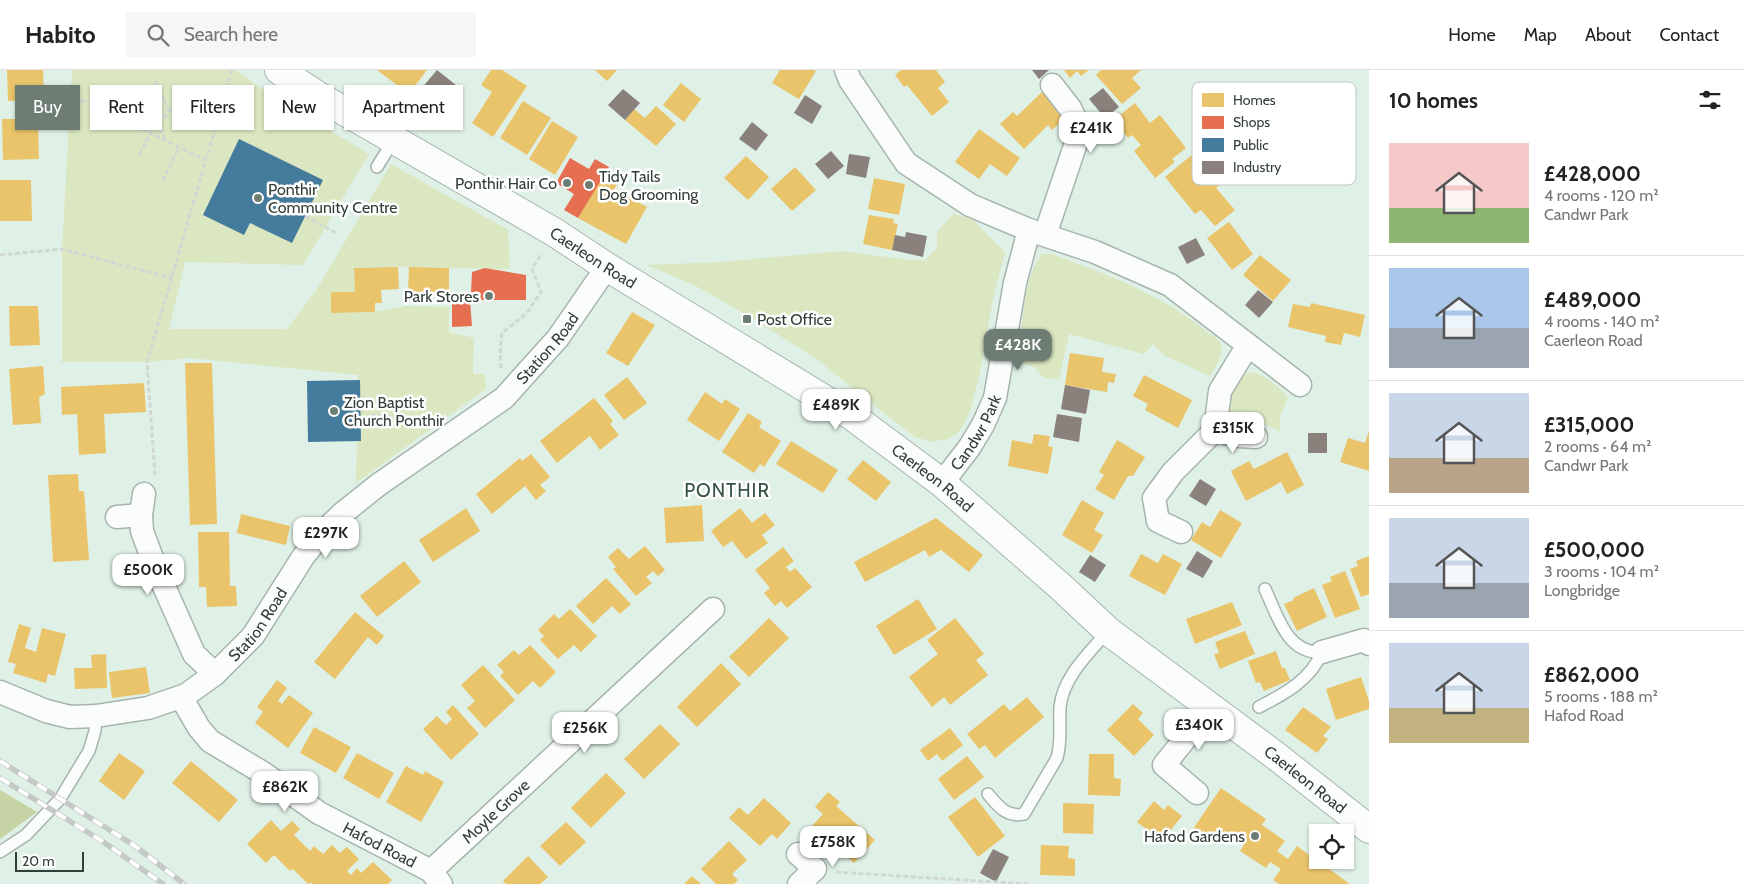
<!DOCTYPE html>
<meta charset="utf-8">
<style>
body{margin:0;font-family:Cabin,sans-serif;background:#f6f6f6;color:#222;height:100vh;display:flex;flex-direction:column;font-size:19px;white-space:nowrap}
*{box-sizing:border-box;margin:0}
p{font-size:16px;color:#767676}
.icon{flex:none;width:28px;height:28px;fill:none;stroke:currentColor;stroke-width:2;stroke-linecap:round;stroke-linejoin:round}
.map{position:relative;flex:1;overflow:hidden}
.drawer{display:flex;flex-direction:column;background:#fff;width:375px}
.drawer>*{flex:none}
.top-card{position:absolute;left:15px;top:15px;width:475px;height:45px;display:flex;gap:10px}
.tools{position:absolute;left:1309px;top:754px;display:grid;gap:10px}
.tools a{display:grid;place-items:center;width:45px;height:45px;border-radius:0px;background:#fff;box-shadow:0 1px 4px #0004;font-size:25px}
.scale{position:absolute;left:15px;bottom:12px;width:69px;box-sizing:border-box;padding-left:5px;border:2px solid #313f37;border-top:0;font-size:14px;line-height:18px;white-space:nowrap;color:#313f37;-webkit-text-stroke:4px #fff;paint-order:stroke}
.price{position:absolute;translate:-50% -42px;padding:0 11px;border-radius:10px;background:#fff;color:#222;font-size:16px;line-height:32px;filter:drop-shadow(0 1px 2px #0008)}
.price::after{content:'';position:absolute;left:50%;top:30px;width:15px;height:11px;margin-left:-8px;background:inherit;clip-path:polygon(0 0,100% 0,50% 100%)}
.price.selected{background:#6e7d74;color:#fff}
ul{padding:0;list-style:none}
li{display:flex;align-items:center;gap:15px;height:125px;padding:0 20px}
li+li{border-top:1px solid #e0e0e0}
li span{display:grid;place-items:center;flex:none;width:140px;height:100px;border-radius:0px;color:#555}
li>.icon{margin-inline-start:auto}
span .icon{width:60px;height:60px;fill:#fffc;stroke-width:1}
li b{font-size:21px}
h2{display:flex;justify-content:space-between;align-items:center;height:60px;padding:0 20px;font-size:21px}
.chip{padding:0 18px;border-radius:0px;background:#fff;box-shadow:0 1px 4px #0004;font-size:18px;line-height:45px}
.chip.selected{background:#6e7d74;color:#fff}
header{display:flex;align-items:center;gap:30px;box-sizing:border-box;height:70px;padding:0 25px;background:#fff;border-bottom:1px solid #e0e0e0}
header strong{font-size:24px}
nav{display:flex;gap:28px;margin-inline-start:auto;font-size:18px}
.search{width:350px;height:45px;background:#f6f6f6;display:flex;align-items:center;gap:12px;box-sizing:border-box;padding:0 18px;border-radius:0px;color:#767676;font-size:19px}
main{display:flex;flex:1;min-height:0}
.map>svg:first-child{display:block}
.green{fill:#dae7c1}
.forest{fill:#c5d3a5}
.homes{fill:#e9c46a}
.shops{fill:#e76f51}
.public{fill:#457b9d}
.industry{fill:#8a817c}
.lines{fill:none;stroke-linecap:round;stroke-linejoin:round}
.service-casing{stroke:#a6b4ac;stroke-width:14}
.minor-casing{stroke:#a6b4ac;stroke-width:25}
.secondary-casing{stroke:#a6b4ac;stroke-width:30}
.path{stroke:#d1d7d3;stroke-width:3;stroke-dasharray:5 2.5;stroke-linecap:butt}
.service{stroke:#fafdfb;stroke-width:11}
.minor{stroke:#fafdfb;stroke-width:22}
.secondary{stroke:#fafdfb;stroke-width:28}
.rail-casing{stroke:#c4c9c6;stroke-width:5.5}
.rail{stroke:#fff;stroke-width:4;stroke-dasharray:11;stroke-linecap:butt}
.poi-dot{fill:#6e7d74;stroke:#fff;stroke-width:2}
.labels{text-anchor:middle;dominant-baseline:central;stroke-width:5;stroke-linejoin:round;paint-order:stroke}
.poi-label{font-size:16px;fill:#313f37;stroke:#fff;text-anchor:start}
.street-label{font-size:16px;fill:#313f37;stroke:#fff}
.quarter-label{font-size:19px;letter-spacing:1px;fill:#355242;stroke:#fff}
.key{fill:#fff;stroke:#c1c5c3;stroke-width:1}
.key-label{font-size:14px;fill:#313f37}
</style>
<header>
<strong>Habito</strong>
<div class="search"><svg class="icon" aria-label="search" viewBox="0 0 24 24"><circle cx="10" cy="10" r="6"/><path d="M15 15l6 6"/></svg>Search here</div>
<nav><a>Home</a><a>Map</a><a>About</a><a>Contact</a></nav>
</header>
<main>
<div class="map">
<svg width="1369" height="814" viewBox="0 0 1369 814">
<rect width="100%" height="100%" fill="#dff1e6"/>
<g class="green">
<path d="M72 0H236L259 17 369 84 303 195 185 192 169 259H287L317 219 391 94 508 160 510 199 398 197 354 198 355 222H331V243L375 242 406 236 449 237V262L474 268 473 304H485L486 319 356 413 358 305 190 288 147 292H62V179Z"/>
<path d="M953 144 971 148 1005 182 994 224 978 311 969 344 959 362 948 369 931 372 913 366 815 288 755 250 696 216 647 195 722 192 841 181 910 190H925L937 178V162Z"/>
<path d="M1042 184H1051C1106 204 1162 224 1207 262 1212 265 1219 269 1221 275 1224 286 1215 297 1210 306L1165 286 1153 274 1144 284 1069 264 1059 309 1044 308 1034 297 1018 292C1021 266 1024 203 1042 184Z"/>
<path d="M1251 302C1266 305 1277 316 1288 327L1280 347V362C1266 352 1251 350 1234 348L1228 340C1230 323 1233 310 1251 302Z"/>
</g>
<path class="forest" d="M0 720 37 742 0 769Z"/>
<g class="homes">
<path d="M7 0H43L44 30 8 31Z"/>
<path d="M377 0H427L409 24Z"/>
<path d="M491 0H502L527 16 493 67 472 53 492 22 481 15Z"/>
<path d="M595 0H617L607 11Z"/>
<path d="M780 0H813L816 1 799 29 772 13Z"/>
<path d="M901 0H936L945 12 938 18 949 32 932 46 907 15 904 17 895 5Z"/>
<path d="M1064 0H1089L1081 6 1077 1 1070 8Z"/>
<path d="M1101 0H1141L1132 8 1141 18 1122 34 1096 5Z"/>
<path d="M681 13 701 29 684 52 663 35Z"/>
<path d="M1042 22 1066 47 1052 60 1048 55 1024 79 1000 54 1013 42 1017 46Z"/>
<path d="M523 31 551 48 527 85 500 68Z"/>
<path d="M1135 33 1150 53 1160 45 1186 78 1172 89 1175 92 1155 108 1134 81 1141 75 1132 65 1128 68 1124 63 1121 65 1111 52Z"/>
<path d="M656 36 676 54 656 76 625 50 634 39 645 48Z"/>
<path d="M2 49H38L39 89 3 90Z"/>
<path d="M552 51 578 67 555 105 529 89Z"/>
<path d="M979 59 1020 88 1007 106 990 94 979 109 955 92Z"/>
<path d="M1199 79 1214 97 1218 94 1229 108 1216 118 1235 140 1215 156 1201 140 1195 144 1165 107Z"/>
<path d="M746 86 769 107 748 130 724 108Z"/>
<path d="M795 97 816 120 792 141 771 119Z"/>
<path d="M603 106 617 115 614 119 647 137 626 174 578 148Z"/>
<path d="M874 108 905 114 899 145 868 139Z"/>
<path d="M0 110H31L32 151H0Z"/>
<path d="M869 145 894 149 893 153 898 154 892 180 863 174Z"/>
<path d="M1229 152 1253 184 1232 200 1207 168Z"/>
<path d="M1260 185 1291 210 1273 231 1243 205Z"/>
<path d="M398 197 399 219 381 220 382 233H375V242L331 243V222H355L354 198Z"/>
<path d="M409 197 449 198V225L408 224Z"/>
<path d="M1311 233 1365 245 1360 267 1344 263 1341 275 1325 272 1326 266 1288 257 1293 234 1310 237Z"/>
<path d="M9 236H38L40 275 10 276Z"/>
<path d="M632 242 655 255 628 296 606 283Z"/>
<path d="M1070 283 1104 288 1102 302 1116 304 1114 313 1108 312 1107 322 1065 315Z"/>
<path d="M185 293H212L217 454 190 455Z"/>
<path d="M43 296 45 324 39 327 41 353 13 355 9 299Z"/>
<path d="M1144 305 1192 330 1178 358 1145 340 1148 334 1133 326Z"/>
<path d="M627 307 647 333 624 350 604 325Z"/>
<path d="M144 313 146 342 104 344 106 383 79 385 77 344 62 345 61 317Z"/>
<path d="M705 322 722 334 725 329 740 339 719 371 687 350Z"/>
<path d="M594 328 613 351 610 354 619 365 600 380 590 366 557 393 540 371Z"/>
<path d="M748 343 762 352 759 357 781 371 764 397 760 394 754 403 722 382Z"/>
<path d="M1369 361V401L1340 392 1348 368 1365 373Z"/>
<path d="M1034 364 1050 366 1048 376 1053 377 1048 404 1008 396 1012 370 1032 374Z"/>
<path d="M1117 370 1145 387 1133 406H1128L1114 430 1095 419 1104 405 1099 402Z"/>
<path d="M791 371 838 400 823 423 776 394Z"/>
<path d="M1287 382 1304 415 1287 424 1281 412 1246 431 1231 401 1249 391 1254 399Z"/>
<path d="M531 384 550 407 540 415 546 421 536 430 525 416 492 444 476 424 520 388 522 391Z"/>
<path d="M863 390 891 412 876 431 847 409Z"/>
<path d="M78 404 79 421H84L89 490 53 492 48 405Z"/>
<path d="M1082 430 1104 443 1094 460 1103 465 1092 483 1062 465Z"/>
<path d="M702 435 704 471 666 473 664 438Z"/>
<path d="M466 438 480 461 433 492 419 470Z"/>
<path d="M740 438 752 453 765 443 775 455 762 465 768 473 746 489 732 471 723 477 711 461Z"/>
<path d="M1220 440 1242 453 1221 488 1191 470 1202 452 1210 457Z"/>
<path d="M241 444 290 456 286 475 237 463Z"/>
<path d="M936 448 983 485 969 502 941 480 929 487 925 480 865 512 854 492Z"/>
<path d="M198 462H229L230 516H236L237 536 207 537 206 517H199Z"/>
<path d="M645 476 665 500 658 506 653 501 646 507 652 513 636 526 613 499 616 497 608 487 618 478 629 489Z"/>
<path d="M783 477 794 491 786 497 790 502 795 498 812 517 787 538 781 531 775 536 764 523 770 518 755 500Z"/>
<path d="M1141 484 1158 493 1163 484 1182 494 1165 525 1129 506Z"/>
<path d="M1369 486V524L1361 527 1350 499 1358 496 1356 491Z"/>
<path d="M404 491 421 512 377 547 360 526Z"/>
<path d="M1345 501 1360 539 1335 548 1322 515 1332 511 1330 507Z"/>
<path d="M606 508 631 534 620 544 612 536 593 554 576 536Z"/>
<path d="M1314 518 1327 547 1297 561 1284 534 1294 530 1293 528Z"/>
<path d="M918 529 937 559 894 585 876 556Z"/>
<path d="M1232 532 1242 555 1195 574 1186 549Z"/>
<path d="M570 539 597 566 581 582 574 575 558 589 540 570 544 566 538 560 554 544 559 549Z"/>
<path d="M355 542 384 566 377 575 368 567 335 609 314 592Z"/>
<path d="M769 548 789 568 749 607 729 587Z"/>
<path d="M955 548 984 584 976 590 988 605 950 635 944 627 932 637 909 607 938 584 927 570Z"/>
<path d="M19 554 31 558 25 578 36 582 42 558 66 564 55 606 48 604 46 613 13 603 16 594 8 592Z"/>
<path d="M1245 561 1255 584 1220 599 1214 584 1219 583 1215 572Z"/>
<path d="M530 575 556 602 540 618 533 611 518 625 500 606 504 602 497 595 514 580 519 585Z"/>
<path d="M1276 581 1282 598H1285L1290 610 1264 621 1260 612 1256 613 1248 591Z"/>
<path d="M106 584 107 618 75 619 74 598H92L91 585Z"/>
<path d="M721 593 741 614 697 657 677 637Z"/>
<path d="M483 595 515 630 485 658 467 638 475 631 461 615Z"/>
<path d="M146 597 150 623 112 628 109 602Z"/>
<path d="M1361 607 1369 631V639L1336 650 1326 619Z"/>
<path d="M277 610 287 618 278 631 282 634 289 625 313 643 288 678 255 653 263 642 257 637Z"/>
<path d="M1027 627 1044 647 995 688 985 675 979 679 967 664 1004 634 1010 641Z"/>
<path d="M1133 634 1143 643 1138 649 1154 665 1134 686 1107 660Z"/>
<path d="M453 635 479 664 451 690 423 659 437 646 446 655 452 649 446 642Z"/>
<path d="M1303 637 1331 657 1323 666 1328 669 1317 683 1285 660Z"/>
<path d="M660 654 680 674 644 709 624 689Z"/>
<path d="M314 657 351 677 336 703 300 683Z"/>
<path d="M950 658 963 675 942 691 937 684 928 691 920 680Z"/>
<path d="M119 683 145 701 124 730 99 711Z"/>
<path d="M357 683 394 703 379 729 343 708Z"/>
<path d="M1089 684H1114V708L1121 709 1120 726 1088 725Z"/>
<path d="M967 686 984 707 954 730 938 709Z"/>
<path d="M191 691 238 730 219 752 172 713Z"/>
<path d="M406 696 423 705 425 701 444 712 421 752 386 732Z"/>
<path d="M606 703 626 723 591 758 571 738Z"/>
<path d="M1221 718 1266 749 1262 755 1285 771 1277 781 1288 789 1297 776 1350 814H1279L1273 810 1281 799 1270 792 1266 798 1240 781 1244 775 1225 761 1215 775 1193 759Z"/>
<path d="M828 722 840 732 836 736 875 770 854 793 812 756 823 744 815 737Z"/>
<path d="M975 727 1005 766 978 787 948 747Z"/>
<path d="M764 728 791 753 777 769 772 764 760 776 729 748 739 737 748 745Z"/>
<path d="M1154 731 1164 740 1168 735 1182 746 1162 771 1137 752Z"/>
<path d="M1063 733 1094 734 1093 764 1063 763Z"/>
<path d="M271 750 281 761 292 751 300 759 294 765 310 781 314 776 323 784 332 775 340 783 347 777 359 789 347 801 351 805 357 798 361 803 373 792 392 810 388 814H312L311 813 308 814 293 799 290 801 274 785 266 793 247 774Z"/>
<path d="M566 752 586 772 560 796 540 776Z"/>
<path d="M729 771 747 790 732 804 738 810 734 814H716L701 799Z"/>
<path d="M1041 775 1069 776 1068 788 1075 789V806L1040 805Z"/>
<path d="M528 786 548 807 540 814H506L503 811Z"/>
<path d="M692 806 701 814H684Z"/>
</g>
<g class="shops">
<path d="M570 88 589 99 595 89 609 97 578 148 564 140 574 124 556 113Z"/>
<path d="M485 198 526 205V230H470L472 256 452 257V222H471L472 202Z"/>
</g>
<g class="public">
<path d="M239 69 323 110 292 173 250 153 244 165 203 145Z"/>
<path d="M360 310 361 371 308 372 307 311Z"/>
</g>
<g class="industry">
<path d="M437 0 456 15 433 42 415 26Z"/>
<path d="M1032 0H1049L1039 9Z"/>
<path d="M1103 18 1119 37 1105 48 1089 29Z"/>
<path d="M623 19 640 33 625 50 608 35Z"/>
<path d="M805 25 822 36 812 54 794 43Z"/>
<path d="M752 52 768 65 756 81 739 69Z"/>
<path d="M831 81 844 96 828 109 815 94Z"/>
<path d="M849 84 870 87 866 108 846 104Z"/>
<path d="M906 162 927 166 923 187 892 180 895 165 905 167Z"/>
<path d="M1196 168 1205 185 1187 194 1178 177Z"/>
<path d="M1258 220 1273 232 1259 248 1245 235Z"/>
<path d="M1065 315 1090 320 1086 344 1061 339Z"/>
<path d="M1057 344 1082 348 1079 372 1053 367Z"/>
<rect x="1308" y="363" width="19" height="20"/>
<path d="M1200 409 1216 419 1206 436 1189 426Z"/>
<path d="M1197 481 1213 491 1203 508 1186 499Z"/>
<path d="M1090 485 1106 495 1095 512 1079 502Z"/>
<path d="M993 779 1009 787 996 812 980 803Z"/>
</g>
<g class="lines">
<g class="service-casing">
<g id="service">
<path d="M377 97 394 69"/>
<path d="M1259 637C1284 624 1311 610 1322 582 1287 585 1277 544 1265 519"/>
<path d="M988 724C998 736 1007 748 1024 744L1057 688C1062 671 1059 654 1060 637 1063 607 1089 583 1108 561"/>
<path d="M0 782 26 765 60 729 89 681 95 661 96 646"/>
</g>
</g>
<g class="minor-casing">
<g id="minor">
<path d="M846 0 850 10 906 93 970 135 1029 160 1095 182 1170 215 1248 275 1220 321 1215 360 1173 402 1154 428 1158 451 1181 462"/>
<path d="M1045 165 1078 67 1076 50 1070 38 1052 15"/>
<path d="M1248 275 1300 315"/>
<path d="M1215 360 1239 366 1256 367"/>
<path id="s1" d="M942 413 969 378 983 355 995 328 1015 213 1029 160"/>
<path d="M144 424 141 445 142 461 155 496 194 584 215 604"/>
<path d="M117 447 141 445"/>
<path d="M1322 582 1364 570 1369 574"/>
<path id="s2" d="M0 622 46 641 70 647 96 646 148 638 186 625 215 604 253 566 303 487 322 463 343 443 378 415 504 328 558 268 607 197"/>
<path id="s3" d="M181 627 199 658 210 671 263 703 319 743 431 801 441 814"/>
<path d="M1197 723 1164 695 1210 638"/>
<path d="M798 784 815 799 799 814"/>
<path id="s4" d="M431 801 713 539"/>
</g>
</g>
<g class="secondary-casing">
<g id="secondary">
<path id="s5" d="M279 0 320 27 554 162 607 197 852 346 942 413 1061 517 1108 561 1276 686 1369 759"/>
</g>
</g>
<g class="path">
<path d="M155 11 169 41 160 54 164 69"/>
<path d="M81 30 206 90"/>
<path d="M169 41 189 18"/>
<path d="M141 59 151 36 159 53"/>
<path d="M140 85 150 63"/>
<path d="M163 111 179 77"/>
<path d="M305 146 336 163"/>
<path d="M0 185 62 179 172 208"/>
<path d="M501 298 500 281 502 263 527 243 541 222 532 199 542 183"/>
<path d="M371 345 433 349"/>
<path d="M155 405 147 292 232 0"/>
<path d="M836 802 1028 814"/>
</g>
<use href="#service" class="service"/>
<use href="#minor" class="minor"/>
<use href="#secondary" class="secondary"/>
<g class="rail-casing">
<g id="rail">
<path d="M0 691 135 776 184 814"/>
<path d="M0 708 102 771 163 814"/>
</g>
</g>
<use href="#rail" class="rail"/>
</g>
<g class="poi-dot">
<circle cx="567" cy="113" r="5"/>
<circle cx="589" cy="115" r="5"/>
<circle cx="258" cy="128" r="5"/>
<circle cx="489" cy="226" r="5"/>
<rect x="742" y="244" width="10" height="10" rx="2.5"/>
<circle cx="334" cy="341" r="5"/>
<circle cx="1255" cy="766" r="5"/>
</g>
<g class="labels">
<g class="poi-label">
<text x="599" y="106">Tidy Tails<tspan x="599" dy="18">Dog Grooming</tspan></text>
<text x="557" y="113" text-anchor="end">Ponthir Hair Co</text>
<text x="268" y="119">Ponthir<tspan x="268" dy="18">Community Centre</tspan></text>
<text x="479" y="226" text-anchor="end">Park Stores</text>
<text x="757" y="249">Post Office</text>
<text x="344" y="332">Zion Baptist<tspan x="344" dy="18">Church Ponthir</tspan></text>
<text x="1245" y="766" text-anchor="end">Hafod Gardens</text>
</g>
<g class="street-label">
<text stroke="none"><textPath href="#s5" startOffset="366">Caerleon Road</textPath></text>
<text stroke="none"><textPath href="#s2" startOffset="700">Station Road</textPath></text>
<text stroke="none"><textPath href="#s1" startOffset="61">Candwr Park</textPath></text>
<text stroke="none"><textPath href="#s5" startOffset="771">Caerleon Road</textPath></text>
<text stroke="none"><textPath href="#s2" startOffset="295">Station Road</textPath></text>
<text stroke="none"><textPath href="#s5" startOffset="1251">Caerleon Road</textPath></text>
<text stroke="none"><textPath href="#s4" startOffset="88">Moyle Grove</textPath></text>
<text stroke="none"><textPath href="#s3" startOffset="252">Hafod Road</textPath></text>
</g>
<g class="quarter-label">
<text x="727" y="420">PONTHIR</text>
</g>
</g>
<rect x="1192" y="12" width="164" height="103" rx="8" class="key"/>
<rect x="1202" y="23" width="22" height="14" fill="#e9c46a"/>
<rect x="1202" y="46" width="22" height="13" fill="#e76f51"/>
<rect x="1202" y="68" width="22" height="14" fill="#457b9d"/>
<rect x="1202" y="91" width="22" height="13" fill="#8a817c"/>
<g class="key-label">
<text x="1233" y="35">Homes</text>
<text x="1233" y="57">Shops</text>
<text x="1233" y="80">Public</text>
<text x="1233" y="102">Industry</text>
</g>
</svg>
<div class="tools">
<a><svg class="icon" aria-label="locate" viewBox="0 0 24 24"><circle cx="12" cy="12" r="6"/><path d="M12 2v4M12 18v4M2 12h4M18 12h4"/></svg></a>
</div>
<div class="scale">20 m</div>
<b class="price" style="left:1091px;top:84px">£241K</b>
<b class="price selected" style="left:1018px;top:301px">£428K</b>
<b class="price" style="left:836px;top:361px">£489K</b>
<b class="price" style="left:1233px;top:384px">£315K</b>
<b class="price" style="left:326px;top:489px">£297K</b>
<b class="price" style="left:148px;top:526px">£500K</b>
<b class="price" style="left:1199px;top:681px">£340K</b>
<b class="price" style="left:585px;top:684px">£256K</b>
<b class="price" style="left:285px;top:743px">£862K</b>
<b class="price" style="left:833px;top:798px">£758K</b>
<div class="top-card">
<a class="chip selected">Buy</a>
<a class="chip">Rent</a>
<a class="chip">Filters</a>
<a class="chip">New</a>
<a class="chip">Apartment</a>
</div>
</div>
<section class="drawer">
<h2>10 homes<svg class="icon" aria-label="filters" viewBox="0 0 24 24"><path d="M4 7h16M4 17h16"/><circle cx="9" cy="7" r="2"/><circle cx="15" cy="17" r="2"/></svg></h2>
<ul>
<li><span style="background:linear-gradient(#f6c9c9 65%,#8fb573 0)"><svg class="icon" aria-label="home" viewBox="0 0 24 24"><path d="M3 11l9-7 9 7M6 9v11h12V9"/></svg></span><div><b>£428,000</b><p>4 rooms · 120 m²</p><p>Candwr Park</p></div></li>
<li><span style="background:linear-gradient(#a9c7e8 60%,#9aa5b1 0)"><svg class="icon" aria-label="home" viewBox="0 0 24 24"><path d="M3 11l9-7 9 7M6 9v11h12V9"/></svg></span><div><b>£489,000</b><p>4 rooms · 140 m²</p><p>Caerleon Road</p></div></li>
<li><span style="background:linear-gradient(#c9d6e8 65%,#b9a48a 0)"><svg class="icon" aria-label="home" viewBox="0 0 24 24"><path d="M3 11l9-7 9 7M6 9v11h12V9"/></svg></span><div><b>£315,000</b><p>2 rooms · 64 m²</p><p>Candwr Park</p></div></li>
<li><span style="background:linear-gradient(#c9d6e8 65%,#9aa5b1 0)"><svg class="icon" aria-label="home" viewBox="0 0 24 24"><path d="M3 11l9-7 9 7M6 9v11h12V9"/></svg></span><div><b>£500,000</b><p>3 rooms · 104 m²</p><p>Longbridge</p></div></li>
<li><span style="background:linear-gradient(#c9d6e8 65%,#c2b280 0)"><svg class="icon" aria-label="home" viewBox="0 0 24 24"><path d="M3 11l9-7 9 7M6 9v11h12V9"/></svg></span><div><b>£862,000</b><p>5 rooms · 188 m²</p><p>Hafod Road</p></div></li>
</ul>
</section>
</main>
